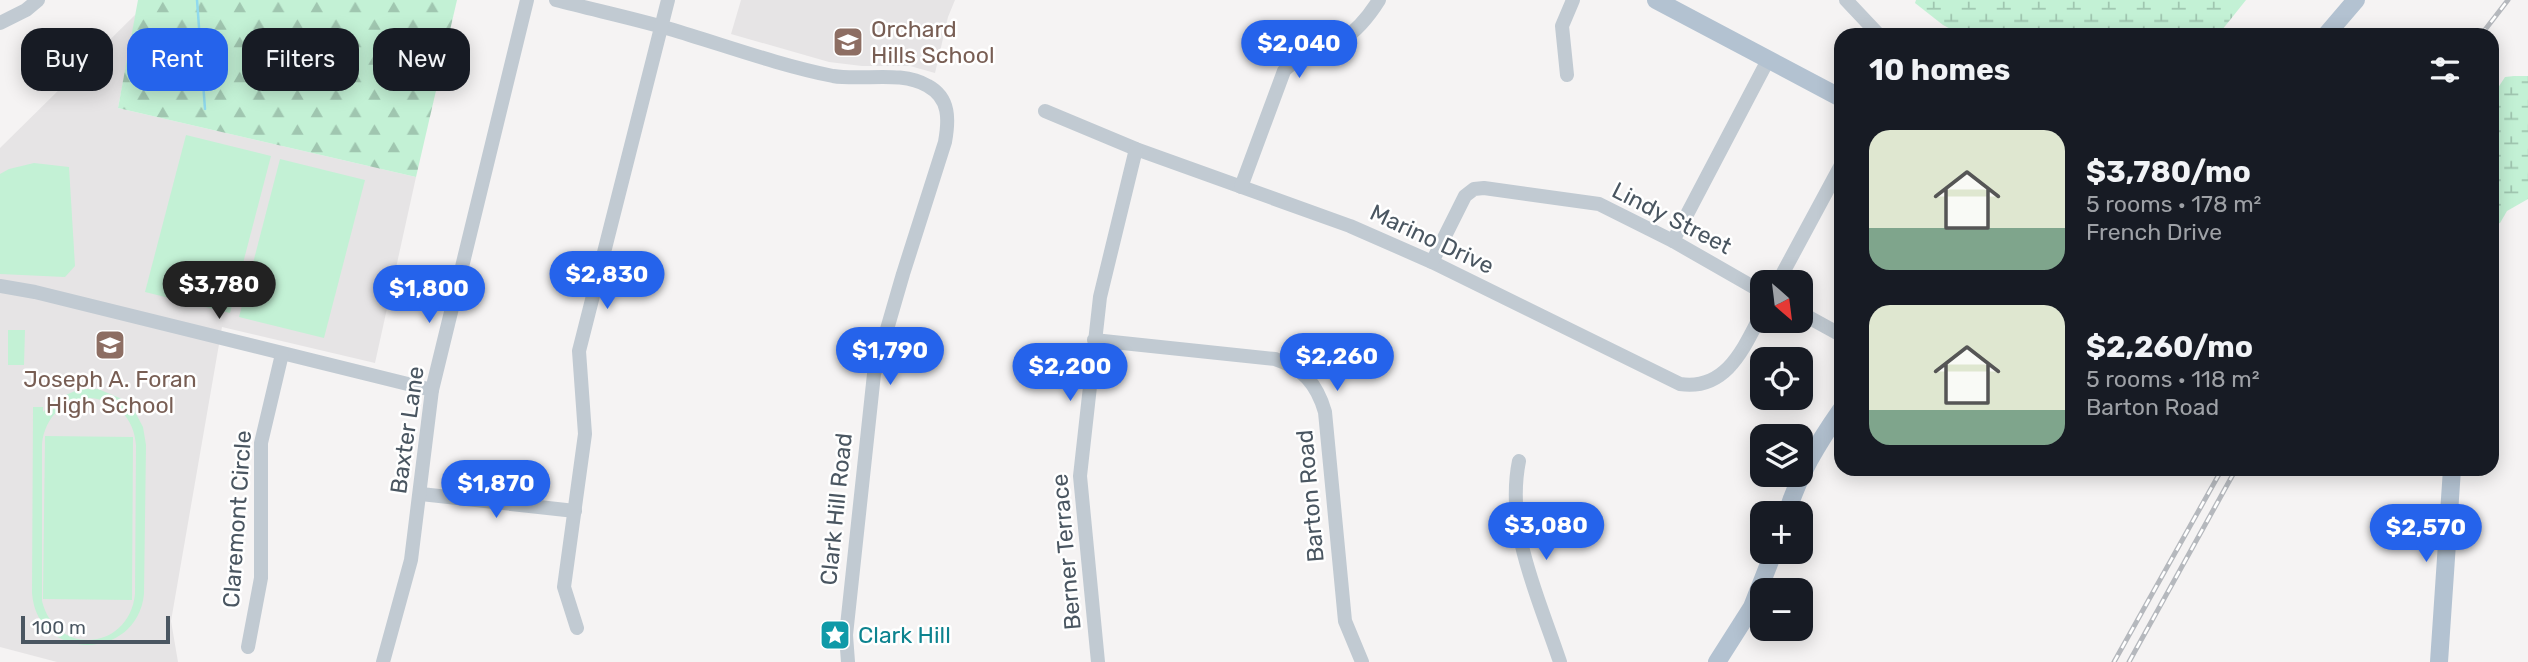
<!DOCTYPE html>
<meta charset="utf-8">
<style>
body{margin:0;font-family:Rubik,sans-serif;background:#242831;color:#f1f3f6;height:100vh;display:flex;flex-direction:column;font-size:26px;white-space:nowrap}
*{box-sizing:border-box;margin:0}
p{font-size:23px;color:#9ea1a6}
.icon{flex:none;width:38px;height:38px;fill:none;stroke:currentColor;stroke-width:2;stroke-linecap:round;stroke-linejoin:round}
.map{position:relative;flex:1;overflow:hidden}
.sheet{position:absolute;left:1834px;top:28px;width:665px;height:448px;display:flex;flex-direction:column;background:#171b24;border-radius:21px;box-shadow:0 4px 18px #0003}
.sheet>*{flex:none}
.hud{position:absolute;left:21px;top:28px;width:665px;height:63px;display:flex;gap:14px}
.needle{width:46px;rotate:152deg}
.fabs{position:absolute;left:1750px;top:270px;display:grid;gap:14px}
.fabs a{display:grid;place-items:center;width:63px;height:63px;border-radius:14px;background:#171b24;box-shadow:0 4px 18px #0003;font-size:35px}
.scale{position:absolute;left:21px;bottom:18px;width:149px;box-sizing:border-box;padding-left:7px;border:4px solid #4a5661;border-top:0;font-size:19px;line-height:24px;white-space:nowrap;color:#4a5661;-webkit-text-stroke:5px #fff;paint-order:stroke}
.price{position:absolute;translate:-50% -60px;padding:0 16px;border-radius:24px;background:#2563eb;color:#fff;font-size:23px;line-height:46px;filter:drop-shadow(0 2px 4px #0008)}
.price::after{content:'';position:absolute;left:50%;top:42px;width:21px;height:16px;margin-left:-10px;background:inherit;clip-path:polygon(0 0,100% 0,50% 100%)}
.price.selected{background:#222;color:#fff}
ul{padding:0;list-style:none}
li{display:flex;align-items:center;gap:21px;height:175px;padding:0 35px}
li span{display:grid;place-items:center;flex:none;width:196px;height:140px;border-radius:21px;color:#555}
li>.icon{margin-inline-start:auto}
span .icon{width:84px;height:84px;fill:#fffc;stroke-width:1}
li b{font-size:30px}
h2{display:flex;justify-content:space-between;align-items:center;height:84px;padding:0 35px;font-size:30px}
.pill{padding:0 24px;border-radius:21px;background:#171b24;box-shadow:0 4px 18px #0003;font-size:24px;line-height:63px}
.pill.selected{background:#2563eb;color:#fff}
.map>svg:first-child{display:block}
.education{fill:#e6e4e5}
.forest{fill:url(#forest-firs)}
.wetland{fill:url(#wetland-marsh)}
.pitch{fill:#c3f1d5;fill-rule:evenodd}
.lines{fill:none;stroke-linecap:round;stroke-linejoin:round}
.stream{stroke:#90daee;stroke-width:2.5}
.minor{stroke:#c1cad2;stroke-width:14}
.major{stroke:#b3c2d1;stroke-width:18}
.rail-casing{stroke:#b5b8bd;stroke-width:5}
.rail{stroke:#fff;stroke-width:2.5;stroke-dasharray:8;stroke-linecap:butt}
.labels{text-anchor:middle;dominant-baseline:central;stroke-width:5;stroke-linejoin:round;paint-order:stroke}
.education-label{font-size:23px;fill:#785e54;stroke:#fff;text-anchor:start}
.street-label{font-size:23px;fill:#4a5661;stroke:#fff}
.culture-label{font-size:23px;fill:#0d838f;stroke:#fff;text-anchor:start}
</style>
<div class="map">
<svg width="2528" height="662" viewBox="0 0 2528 662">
<defs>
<pattern id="forest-firs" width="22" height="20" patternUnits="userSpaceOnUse" patternTransform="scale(1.75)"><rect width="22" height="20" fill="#c3f1d5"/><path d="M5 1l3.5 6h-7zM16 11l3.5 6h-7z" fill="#a0c6b0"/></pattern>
<pattern id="wetland-marsh" width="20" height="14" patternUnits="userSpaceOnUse" patternTransform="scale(1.75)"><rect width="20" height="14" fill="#c3f1d5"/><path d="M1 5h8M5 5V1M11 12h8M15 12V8" fill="none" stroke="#a0c6b0"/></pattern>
</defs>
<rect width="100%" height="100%" fill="#f5f3f3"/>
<g class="education">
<path d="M741 0H955L948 17 935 73 910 66H862L829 62 731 34Z"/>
<path d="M136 14 118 108 416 177 375 363 222 327 171 621 178 662H57L0 647V148Z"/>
</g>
<path class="forest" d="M138 0H457L416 177 118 108Z"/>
<g class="wetland">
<path d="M1916 0H2246L2218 35H1962L1943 25 1915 3Z"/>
<path d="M2514 76H2528V199L2507 211 2500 223 2492 225V97L2505 77Z"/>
</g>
<g class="pitch">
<path d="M186 135 271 156 230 313 145 292Z"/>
<path d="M280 159 365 180 324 338 239 317Z"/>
<path d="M34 163 69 167 75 266 65 277 0 274V174L9 169Z"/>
<path d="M8 330H25L24 365H8Z"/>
<path d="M80 389H98L122 399 135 412 143 427 146 445 144 594C137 662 37 662 32 593L33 407H43V412L56 399ZM90 398C116 400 134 418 136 445L135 594C129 651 56 657 42 601V444C45 417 63 400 90 398Z"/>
<path d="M45 436 133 437 132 600 43 599Z"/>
</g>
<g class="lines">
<path class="stream" d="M197 0 205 109"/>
<g class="minor">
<path d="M556 0C594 10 632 18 670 29 724 45 778 65 833 76 863 81 901 70 928 86 950 98 949 120 945 142L903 274 874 374 846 635 848 662"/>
<path d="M1846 0 1879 35"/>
<path d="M0 23 26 10 38 0"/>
<path d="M1567 75 1562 26 1573 0"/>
<path d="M1045 111 1136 149 1350 226 1432 262 1680 384C1727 391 1744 347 1762 313"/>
<path d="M1241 187 1284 71C1299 55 1323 50 1342 40 1358 30 1369 16 1379 0"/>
<path d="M1673 241 1768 60"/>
<path d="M1432 262 1465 196 1474 189 1484 188 1599 204 1673 241 1762 292"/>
<path d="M1778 282 1841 165"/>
<path d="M0 286 35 292 432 390"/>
<path d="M1801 313 1841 335"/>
<path d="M1094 340 1275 359C1303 368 1317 384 1325 412L1345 621 1362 662"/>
<path d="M1519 461C1505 530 1539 598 1560 662"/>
<path d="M421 494 575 511"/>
<path d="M577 628 564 587 585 434 579 351 668 0"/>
<path d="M248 647 261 578V443L282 354"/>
<path d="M383 662 411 560 432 390 527 0"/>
<path d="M1098 662 1080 476 1100 297 1136 149"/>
</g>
<g class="major">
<path d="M1656 0 1841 98"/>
<path d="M2326 35 2356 0"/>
<path d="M1787 513C1799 474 1818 443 1841 410"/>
<path d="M1717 662 1752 607 1774 551"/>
<path d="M2439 662 2452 469"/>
</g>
<g class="rail-casing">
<g id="rail">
<path d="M2481 35 2508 0"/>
<path d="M2114 662 2222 469"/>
<path d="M2129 662 2236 469"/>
</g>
</g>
<use href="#rail" class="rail"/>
</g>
<defs>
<g id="school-square" transform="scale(1.575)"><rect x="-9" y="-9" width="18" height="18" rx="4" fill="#8d6e63" stroke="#fff"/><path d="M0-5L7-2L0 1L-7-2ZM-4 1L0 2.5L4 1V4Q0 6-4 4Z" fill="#fff"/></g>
<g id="sight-square" transform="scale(1.575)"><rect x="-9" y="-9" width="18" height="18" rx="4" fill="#0f9aa8" stroke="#fff"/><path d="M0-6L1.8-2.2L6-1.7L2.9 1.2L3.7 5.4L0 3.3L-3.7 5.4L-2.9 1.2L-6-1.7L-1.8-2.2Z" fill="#fff"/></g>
</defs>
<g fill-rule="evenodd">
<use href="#school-square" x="848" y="42"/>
<use href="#school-square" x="110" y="345"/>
<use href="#sight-square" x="835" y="635"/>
</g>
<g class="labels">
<g class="education-label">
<text x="871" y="29">Orchard<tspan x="871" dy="26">Hills School</tspan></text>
<text x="110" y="379" text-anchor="middle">Joseph A. Foran<tspan x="110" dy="26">High School</tspan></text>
</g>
<g class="street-label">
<text transform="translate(1672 218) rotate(27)">Lindy Street</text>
<text transform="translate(1432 239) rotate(25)">Marino Drive</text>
<text transform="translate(407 430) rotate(-82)">Baxter Lane</text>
<text transform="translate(1310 496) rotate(-95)">Barton Road</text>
<text transform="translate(836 509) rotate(-84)">Clark Hill Road</text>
<text transform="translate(237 519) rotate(-86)">Claremont Circle</text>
<text transform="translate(1066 552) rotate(-95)">Berner Terrace</text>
</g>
<g class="culture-label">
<text x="858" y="635">Clark Hill</text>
</g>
</g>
</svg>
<div class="fabs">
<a><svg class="needle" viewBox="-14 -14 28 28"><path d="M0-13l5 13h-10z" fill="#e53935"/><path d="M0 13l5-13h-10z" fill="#9ea1a6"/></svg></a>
<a><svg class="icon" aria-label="locate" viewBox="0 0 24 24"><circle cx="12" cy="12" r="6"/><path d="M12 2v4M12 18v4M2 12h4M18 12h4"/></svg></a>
<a><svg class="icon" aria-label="layers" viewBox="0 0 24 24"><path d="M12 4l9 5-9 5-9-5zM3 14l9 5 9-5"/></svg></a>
<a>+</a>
<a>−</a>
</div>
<div class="scale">100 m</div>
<b class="price" style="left:1299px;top:80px">$2,040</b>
<b class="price" style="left:607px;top:311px">$2,830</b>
<b class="price selected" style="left:219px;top:321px">$3,780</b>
<b class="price" style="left:429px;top:325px">$1,800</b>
<b class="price" style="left:890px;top:387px">$1,790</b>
<b class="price" style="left:1337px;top:393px">$2,260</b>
<b class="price" style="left:1070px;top:403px">$2,200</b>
<b class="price" style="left:496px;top:520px">$1,870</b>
<b class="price" style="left:1546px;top:562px">$3,080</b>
<b class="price" style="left:2426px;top:564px">$2,570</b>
<div class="hud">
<a class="pill">Buy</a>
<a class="pill selected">Rent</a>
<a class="pill">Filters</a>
<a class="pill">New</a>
</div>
<section class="sheet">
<h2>10 homes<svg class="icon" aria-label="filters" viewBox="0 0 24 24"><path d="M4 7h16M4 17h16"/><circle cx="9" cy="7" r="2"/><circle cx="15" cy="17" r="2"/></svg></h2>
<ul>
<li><span style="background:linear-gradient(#dfe7d0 70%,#7fa58c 0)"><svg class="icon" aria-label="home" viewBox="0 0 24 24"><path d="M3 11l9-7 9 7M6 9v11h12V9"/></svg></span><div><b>$3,780/mo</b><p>5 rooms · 178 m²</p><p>French Drive</p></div></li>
<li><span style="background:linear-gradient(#dfe7d0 75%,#7fa58c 0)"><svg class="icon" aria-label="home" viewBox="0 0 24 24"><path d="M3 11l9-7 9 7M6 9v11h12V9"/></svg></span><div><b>$2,260/mo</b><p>5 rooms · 118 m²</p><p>Barton Road</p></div></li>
</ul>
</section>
</div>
